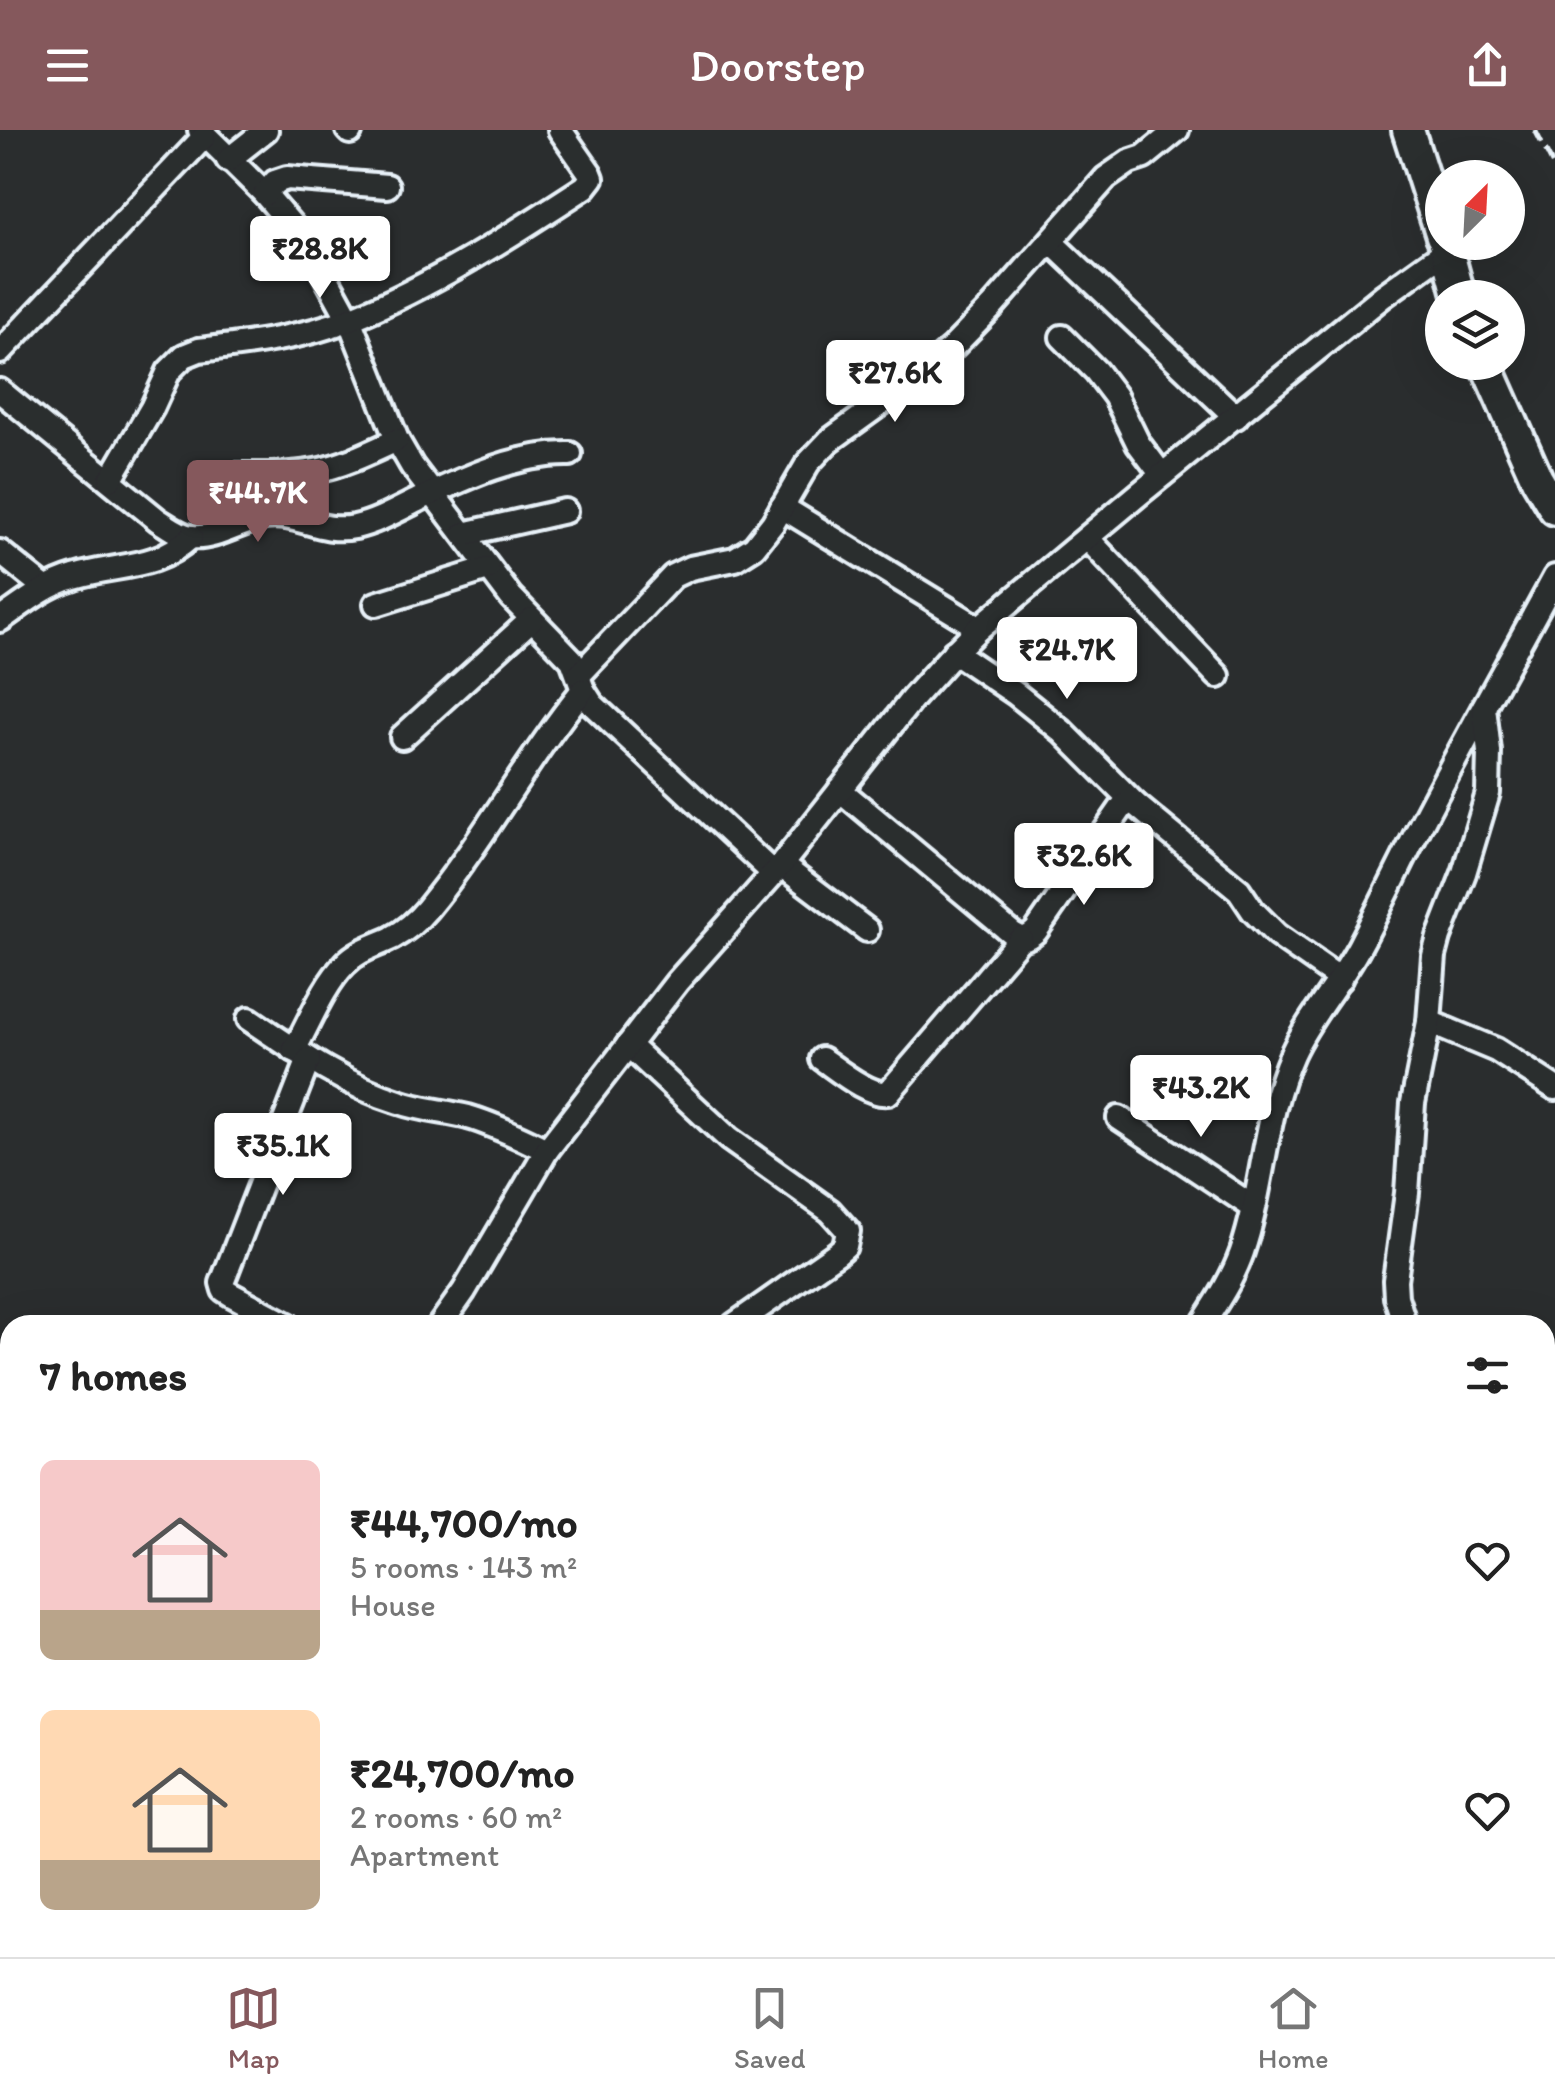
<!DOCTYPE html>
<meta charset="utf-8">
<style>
body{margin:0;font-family:Itim,sans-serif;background:#f6f6f6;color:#222;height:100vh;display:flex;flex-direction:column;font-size:38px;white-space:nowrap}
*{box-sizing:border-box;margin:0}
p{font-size:32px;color:#767676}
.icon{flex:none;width:55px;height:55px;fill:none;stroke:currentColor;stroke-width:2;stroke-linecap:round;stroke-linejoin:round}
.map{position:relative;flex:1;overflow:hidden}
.sheet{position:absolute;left:0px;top:1185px;width:1555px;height:642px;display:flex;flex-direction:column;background:#fff;border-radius:30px 30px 0 0;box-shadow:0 10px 40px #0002}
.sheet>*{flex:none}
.needle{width:65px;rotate:24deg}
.fabs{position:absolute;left:1425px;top:30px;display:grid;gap:20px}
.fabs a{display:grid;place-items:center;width:100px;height:100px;border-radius:50%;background:#fff;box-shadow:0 10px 40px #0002;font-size:50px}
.price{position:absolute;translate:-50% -85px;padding:0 22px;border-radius:10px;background:#fff;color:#222;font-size:32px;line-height:65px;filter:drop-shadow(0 2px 5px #0008)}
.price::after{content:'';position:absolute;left:50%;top:60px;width:30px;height:22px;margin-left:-15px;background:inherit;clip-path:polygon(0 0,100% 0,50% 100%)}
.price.on{background:#85585c;color:#fff}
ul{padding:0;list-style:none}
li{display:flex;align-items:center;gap:30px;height:250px;padding:0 40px}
li span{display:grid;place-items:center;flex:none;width:280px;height:200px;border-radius:15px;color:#555}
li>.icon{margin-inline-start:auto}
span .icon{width:120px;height:120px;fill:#fffc;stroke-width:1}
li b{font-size:42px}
h2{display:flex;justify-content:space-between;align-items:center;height:120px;padding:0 40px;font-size:42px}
header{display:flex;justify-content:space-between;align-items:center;height:130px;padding:0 40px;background:#85585c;color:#fff;font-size:45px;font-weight:600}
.tabs{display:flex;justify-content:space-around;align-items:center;height:140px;border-top:2px solid #e0e0e0;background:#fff;font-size:28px;color:#767676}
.tabs a{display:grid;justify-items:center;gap:5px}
.tabs .on{color:#85585c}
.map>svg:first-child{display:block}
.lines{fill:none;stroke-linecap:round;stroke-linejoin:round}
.minor-casing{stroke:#e8f1f8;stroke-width:30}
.secondary-casing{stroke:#e8f1f8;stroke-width:38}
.minor{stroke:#2a2d2e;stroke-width:22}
.secondary{stroke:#2a2d2e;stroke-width:30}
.rail{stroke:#e8f1f8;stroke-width:5;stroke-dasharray:15 8;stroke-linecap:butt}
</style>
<header><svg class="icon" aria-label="menu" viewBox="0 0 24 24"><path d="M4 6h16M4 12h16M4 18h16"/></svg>Doorstep<svg class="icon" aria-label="share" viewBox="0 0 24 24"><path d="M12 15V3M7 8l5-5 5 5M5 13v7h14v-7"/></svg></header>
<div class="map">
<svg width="1555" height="1827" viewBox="0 0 1555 1827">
<rect width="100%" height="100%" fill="#2a2d2e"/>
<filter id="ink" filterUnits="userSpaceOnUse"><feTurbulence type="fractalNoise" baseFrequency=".01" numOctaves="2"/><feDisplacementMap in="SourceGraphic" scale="20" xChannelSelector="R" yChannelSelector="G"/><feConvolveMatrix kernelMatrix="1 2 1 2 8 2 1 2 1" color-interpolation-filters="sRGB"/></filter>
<g filter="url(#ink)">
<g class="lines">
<g class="minor-casing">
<g id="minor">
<path d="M200 0 265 64 294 98 319 134 349 189 397 310 412 336 511 467 572 530 583 560 592 574 773 743"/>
<path d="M348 0 350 2"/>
<path d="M228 30 266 0"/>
<path d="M265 64 275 52 287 48 387 56"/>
<path d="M1051 112 1236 287"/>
<path d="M1062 207 1096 241 1115 266 1138 313 1162 345"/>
<path d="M0 222 204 7"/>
<path d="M0 261 158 390C168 396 180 406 192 407 214 410 242 391 265 387 299 382 318 404 355 397 377 392 398 380 418 370 465 348 518 323 570 324"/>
<path d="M227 345C256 345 286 346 315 341 343 336 371 322 397 310"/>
<path d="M110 350 152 278 169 241 184 226 199 220C249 214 302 208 350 189 433 156 510 106 585 57L592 48 590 43 560 0"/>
<path d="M782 377 979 498"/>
<path d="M464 404 565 381"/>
<path d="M1087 408 1218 546"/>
<path d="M0 422 45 458"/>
<path d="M376 474 488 439"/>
<path d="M0 490C24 473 46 455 74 447 119 433 154 441 191 407"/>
<path d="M954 522 1016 564 1062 601 1135 674"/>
<path d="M579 545 673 446 690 438 735 429 754 417 773 393 808 333 829 311 916 248 952 218 992 177 1106 48 1129 32 1144 27 1177 0"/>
<path d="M402 607 532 489"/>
<path d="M840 660 1013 804C1023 810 1027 809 1036 801L1122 677 1128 673 1135 674 1239 760 1253 781 1277 805 1340 849"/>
<path d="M781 735 867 800"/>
<path d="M249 889C296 921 344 955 399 972 421 980 445 981 468 987 496 995 521 1008 547 1020"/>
<path d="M1429 892 1496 920 1555 958"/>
<path d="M628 915 729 1009 830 1081 848 1101 845 1116 837 1123 734 1195"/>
<path d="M294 920C309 893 324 855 345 834 358 820 376 816 392 808 405 801 417 791 427 779 484 710 526 630 583 560"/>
<path d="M822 929C838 940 869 966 888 963L1021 808"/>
<path d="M1119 988 1253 1077"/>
<path d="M288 1195 232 1165 224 1160 222 1153 309 929"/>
<path d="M440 1195 464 1161 547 1020 677 852 781 735 912 569 948 529 979 498 1139 364 1383 166 1447 120"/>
<path d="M1202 1195C1217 1172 1233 1148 1242 1122 1264 1057 1264 987 1292 924 1310 885 1340 853 1360 815 1385 768 1407 720 1432 673 1472 597 1514 523 1555 447"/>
<path d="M1405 1195 1396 1167 1395 1150 1407 1063 1413 973 1429 892 1434 826 1439 807 1464 743 1488 663 1489 622 1484 577"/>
<path d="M1545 1328 1555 1333"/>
<path d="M268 1818 284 1827"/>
<path d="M469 1818 474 1827"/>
<path d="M733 1818 736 1821 740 1818"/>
<path d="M1005 1818 1021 1827"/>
<path d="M219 1827 226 1818"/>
<path d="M503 1827 511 1818"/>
</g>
</g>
<g class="secondary-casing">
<g id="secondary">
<path d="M1408 0 1442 106"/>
<path d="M1445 112 1460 168"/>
<path d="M1485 232 1537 349 1555 379"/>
</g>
</g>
<use href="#minor" class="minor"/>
<use href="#secondary" class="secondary"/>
<path class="rail" d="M1535 0 1555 39"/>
</g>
</g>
</svg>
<div class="fabs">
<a><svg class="needle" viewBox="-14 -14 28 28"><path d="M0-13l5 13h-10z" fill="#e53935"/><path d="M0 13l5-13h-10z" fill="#767676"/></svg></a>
<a><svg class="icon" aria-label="layers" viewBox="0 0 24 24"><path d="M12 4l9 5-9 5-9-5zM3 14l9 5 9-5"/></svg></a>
</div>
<b class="price" style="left:320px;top:171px">₹28.8K</b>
<b class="price" style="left:895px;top:295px">₹27.6K</b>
<b class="price on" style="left:258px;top:415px">₹44.7K</b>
<b class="price" style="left:1067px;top:572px">₹24.7K</b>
<b class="price" style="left:1084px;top:778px">₹32.6K</b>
<b class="price" style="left:1201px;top:1010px">₹43.2K</b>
<b class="price" style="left:283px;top:1068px">₹35.1K</b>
<section class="sheet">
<h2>7 homes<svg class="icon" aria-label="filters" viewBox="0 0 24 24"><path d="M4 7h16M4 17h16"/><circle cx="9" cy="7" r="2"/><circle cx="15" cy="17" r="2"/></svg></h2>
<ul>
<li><span style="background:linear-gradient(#f6c9c9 75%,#b9a48a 0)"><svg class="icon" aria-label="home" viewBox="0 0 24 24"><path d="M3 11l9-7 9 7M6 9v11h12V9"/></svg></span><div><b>₹44,700/mo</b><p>5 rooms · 143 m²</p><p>House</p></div><svg class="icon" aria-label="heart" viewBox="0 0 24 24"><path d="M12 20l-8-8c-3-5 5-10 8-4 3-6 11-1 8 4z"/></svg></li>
<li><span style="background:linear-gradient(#ffd9b3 75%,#b9a48a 0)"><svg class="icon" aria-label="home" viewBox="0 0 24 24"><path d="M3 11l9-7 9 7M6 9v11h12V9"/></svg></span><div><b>₹24,700/mo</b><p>2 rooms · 60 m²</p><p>Apartment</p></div><svg class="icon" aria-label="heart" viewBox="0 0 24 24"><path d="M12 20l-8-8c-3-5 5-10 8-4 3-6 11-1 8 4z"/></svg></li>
</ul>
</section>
</div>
<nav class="tabs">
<a class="on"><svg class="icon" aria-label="map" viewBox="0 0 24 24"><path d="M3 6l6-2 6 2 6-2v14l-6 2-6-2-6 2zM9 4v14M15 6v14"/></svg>Map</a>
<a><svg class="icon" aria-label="saved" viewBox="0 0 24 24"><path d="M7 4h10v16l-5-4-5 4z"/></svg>Saved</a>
<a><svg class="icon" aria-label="home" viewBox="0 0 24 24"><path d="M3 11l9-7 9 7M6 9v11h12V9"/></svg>Home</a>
</nav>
